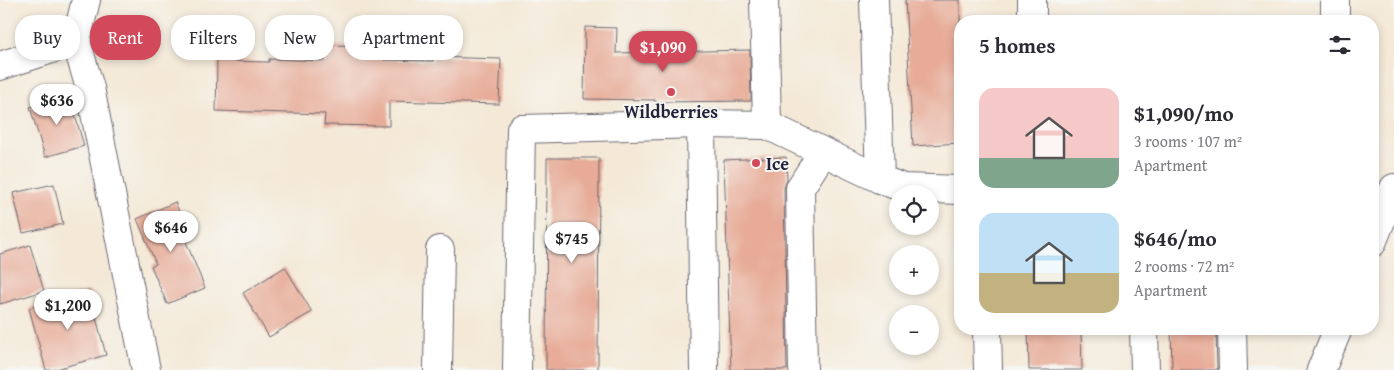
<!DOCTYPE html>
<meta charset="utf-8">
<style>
body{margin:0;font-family:"Gentium Book Plus",serif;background:#f2f2f3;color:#2b2b33;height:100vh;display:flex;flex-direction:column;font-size:19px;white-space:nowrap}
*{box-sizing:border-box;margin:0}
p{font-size:16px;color:#7c7c81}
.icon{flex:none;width:28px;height:28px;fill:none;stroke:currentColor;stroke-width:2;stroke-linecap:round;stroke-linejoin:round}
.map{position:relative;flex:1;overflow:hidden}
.side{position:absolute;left:954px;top:15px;width:425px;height:320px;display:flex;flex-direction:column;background:#fff;border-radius:20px;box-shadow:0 2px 8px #0003}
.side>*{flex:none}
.banner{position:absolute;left:15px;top:15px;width:475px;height:45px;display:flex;gap:10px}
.fabs{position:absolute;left:889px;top:185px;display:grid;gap:10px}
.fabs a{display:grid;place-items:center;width:50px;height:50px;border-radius:50%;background:#fff;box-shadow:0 2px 8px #0003;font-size:25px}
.price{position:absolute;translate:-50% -42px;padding:0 11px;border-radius:18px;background:#fff;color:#222;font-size:16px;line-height:32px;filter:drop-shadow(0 1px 2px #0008)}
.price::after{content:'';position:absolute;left:50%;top:30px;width:15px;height:11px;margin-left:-8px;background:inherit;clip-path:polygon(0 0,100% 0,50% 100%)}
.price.on{background:#d1495b;color:#fff}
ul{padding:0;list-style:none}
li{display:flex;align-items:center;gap:15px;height:125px;padding:0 25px}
li span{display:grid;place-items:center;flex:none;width:140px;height:100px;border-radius:15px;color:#555}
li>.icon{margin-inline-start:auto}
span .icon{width:60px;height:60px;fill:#fffc;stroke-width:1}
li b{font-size:21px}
h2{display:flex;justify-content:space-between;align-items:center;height:60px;padding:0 25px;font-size:21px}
.pill{padding:0 18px;border-radius:20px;background:#fff;box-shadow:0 2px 8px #0003;font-size:18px;line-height:45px}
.pill.on{background:#d1495b;color:#fff}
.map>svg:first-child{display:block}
.building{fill:#e7ab97}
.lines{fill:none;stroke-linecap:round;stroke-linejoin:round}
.minor-casing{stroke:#6c6872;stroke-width:30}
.minor{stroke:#fff;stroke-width:28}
.poi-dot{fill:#d1495b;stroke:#f6f6f2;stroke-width:2}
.labels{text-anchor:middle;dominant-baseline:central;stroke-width:4;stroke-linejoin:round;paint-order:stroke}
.poi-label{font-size:18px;font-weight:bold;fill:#22223b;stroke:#f6f6f2}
</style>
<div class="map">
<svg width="1394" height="370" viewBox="0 0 1394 370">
<rect width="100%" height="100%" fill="#f6f6f2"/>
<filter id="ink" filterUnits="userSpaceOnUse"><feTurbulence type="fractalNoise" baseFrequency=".02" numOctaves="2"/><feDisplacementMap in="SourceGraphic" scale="10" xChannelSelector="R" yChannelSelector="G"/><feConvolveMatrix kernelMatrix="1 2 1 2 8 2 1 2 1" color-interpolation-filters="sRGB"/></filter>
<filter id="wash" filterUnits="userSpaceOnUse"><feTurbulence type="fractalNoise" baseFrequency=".0096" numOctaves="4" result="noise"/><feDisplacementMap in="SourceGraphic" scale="20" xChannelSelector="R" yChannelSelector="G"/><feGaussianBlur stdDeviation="1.12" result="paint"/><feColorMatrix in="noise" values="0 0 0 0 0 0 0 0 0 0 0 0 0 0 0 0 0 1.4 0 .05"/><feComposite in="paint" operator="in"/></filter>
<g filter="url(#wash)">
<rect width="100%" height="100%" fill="#f4e9d7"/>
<g id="blocks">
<g class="building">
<path d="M905 0H960V143L913 146Z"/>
<path d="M585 27 617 28 616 53 750 50 751 101 655 102V100L584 99Z"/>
<path d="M326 45 384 46V60L433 61 434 57 501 59 499 104 389 101V126L324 125 325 114 216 111 217 61 269 62V59L325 61Z"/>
<path d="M69 95 84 146 45 157 30 107Z"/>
<path d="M786 157 787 180 784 188 787 370H731L724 160Z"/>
<path d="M547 158H599L598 370H546Z"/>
<path d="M54 184 63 224 23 233 13 193Z"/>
<path d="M175 202 191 240 186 242 205 288 167 304 151 266 156 264 137 219Z"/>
<path d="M30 245 44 291 0 304V254Z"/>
<path d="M285 267 312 312 269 337 243 293Z"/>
<path d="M89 291 106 355 53 370H46L29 308Z"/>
<path d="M1028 329H1081L1082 370H1029Z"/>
<path d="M1171 329H1216L1217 370H1172Z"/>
</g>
</g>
</g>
<g filter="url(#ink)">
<use href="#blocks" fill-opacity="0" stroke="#6c6872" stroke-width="1"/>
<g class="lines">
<g class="minor-casing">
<g id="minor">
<path d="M764 0 767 125"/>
<path d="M874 0 880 179"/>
<path d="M1032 0V21"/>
<path d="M1335 0V21"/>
<path d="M76 41 86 0"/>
<path d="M0 66 76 41 90 88 146 370"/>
<path d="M701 124 704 370"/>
<path d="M1372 243 1394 188"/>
<path d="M987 329 988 370"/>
<path d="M1144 329 1145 370"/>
<path d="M1232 329 1233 370"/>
<path d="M438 370 440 250"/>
<path d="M517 370 521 129 701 124 767 125 880 179 903 188 960 190"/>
<path d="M803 370 800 188 823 152"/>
<path d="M1321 370 1338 329"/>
</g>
</g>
<use href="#minor" class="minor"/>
</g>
</g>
<g class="poi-dot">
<circle cx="671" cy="92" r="5"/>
<circle cx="756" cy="163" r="5"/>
</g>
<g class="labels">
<g class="poi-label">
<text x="671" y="111">Wildberries</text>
<text x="766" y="163" text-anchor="start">Ice</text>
</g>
</g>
</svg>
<div class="fabs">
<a><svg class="icon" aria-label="locate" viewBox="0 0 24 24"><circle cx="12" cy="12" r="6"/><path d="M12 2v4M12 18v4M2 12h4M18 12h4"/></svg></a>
<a>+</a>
<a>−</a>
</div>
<b class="price on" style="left:663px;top:73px">$1,090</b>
<b class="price" style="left:57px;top:126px">$636</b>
<b class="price" style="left:171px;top:253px">$646</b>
<b class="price" style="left:572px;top:264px">$745</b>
<b class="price" style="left:68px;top:331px">$1,200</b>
<div class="banner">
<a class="pill">Buy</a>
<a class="pill on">Rent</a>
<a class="pill">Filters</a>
<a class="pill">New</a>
<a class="pill">Apartment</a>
</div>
<section class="side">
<h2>5 homes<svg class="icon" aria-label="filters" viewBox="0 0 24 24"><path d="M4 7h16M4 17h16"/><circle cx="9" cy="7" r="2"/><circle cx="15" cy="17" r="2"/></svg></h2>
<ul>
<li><span style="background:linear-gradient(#f6c9c9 70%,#7fa58c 0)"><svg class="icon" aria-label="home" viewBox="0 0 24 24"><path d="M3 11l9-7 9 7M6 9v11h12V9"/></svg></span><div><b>$1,090/mo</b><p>3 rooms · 107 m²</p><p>Apartment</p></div></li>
<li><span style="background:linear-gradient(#bfe0f5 60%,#c2b280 0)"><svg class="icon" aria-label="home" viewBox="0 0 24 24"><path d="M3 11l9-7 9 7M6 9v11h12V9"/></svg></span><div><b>$646/mo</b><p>2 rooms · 72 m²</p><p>Apartment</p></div></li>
</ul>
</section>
</div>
